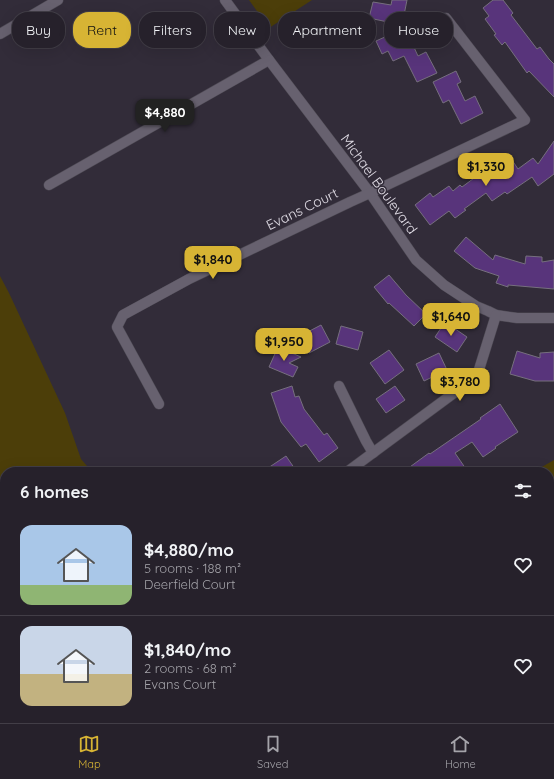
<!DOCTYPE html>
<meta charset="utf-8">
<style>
body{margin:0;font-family:Quicksand,sans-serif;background:#322e37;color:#f1f3f6;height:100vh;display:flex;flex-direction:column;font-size:15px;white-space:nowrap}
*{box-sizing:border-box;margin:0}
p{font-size:13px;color:#a4a3a9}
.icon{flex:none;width:22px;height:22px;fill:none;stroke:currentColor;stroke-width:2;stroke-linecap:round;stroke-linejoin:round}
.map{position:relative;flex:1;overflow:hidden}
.panel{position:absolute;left:0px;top:467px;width:554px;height:256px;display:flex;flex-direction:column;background:#26212b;border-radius:16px 16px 0 0;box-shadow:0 4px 16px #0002,0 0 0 1px #423e47}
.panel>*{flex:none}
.hud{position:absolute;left:12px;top:12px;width:530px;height:36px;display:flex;gap:8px}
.price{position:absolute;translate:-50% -34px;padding:0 9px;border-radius:8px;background:#d7b434;color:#111;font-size:13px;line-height:26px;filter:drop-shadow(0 1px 2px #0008)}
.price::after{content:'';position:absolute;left:50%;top:24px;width:12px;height:9px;margin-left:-6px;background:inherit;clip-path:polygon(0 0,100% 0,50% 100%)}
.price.on{background:#222;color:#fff}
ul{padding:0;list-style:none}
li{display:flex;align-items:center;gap:12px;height:100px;padding:0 20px}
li+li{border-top:1px solid #423e47}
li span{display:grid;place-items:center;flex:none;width:112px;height:80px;border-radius:12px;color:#555}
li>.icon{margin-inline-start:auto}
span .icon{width:48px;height:48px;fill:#fffc;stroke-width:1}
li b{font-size:17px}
h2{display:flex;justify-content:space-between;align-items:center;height:48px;padding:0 20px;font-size:17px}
.chip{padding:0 14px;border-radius:16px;background:#26212b;box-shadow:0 4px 16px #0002,0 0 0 1px #423e47;font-size:14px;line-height:36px}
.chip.on{background:#d7b434;color:#111}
.tabs{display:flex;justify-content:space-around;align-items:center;height:56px;border-top:1px solid #423e47;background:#26212b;font-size:11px;color:#a4a3a9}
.tabs a{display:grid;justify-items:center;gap:2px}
.tabs .on{color:#d7b434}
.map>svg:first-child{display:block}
.green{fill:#4c3e09}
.water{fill:#220539;stroke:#5b466d}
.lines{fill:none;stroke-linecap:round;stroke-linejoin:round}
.stream{stroke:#5b466d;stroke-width:3.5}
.building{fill:#58347b;stroke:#766f7e}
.street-casing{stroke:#4d4953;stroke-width:11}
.highway-casing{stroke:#4d4953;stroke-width:13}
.street{stroke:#67616f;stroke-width:10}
.highway{stroke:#d0b86c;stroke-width:12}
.rail-casing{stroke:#87828d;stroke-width:4.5}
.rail{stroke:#322c39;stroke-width:3;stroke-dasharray:9;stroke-linecap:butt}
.labels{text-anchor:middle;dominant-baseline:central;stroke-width:3;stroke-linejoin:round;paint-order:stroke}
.street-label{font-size:14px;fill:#e0dce5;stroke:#322c39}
</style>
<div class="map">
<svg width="554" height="723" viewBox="0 0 554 723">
<rect width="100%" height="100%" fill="#322c39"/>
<g class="green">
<path d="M249 0H312L269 28Z"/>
<path d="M0 276 9 293 65 413 81 459 92 472C82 472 74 466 64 472H5V500L0 497Z"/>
<path d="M554 460V547L549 550V472H533Z"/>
<path d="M0 529 5 531V718H165L167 723H0Z"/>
<path d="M192 718H262L254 723H193Z"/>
</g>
<g class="water">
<path d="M0 497 5 500V531L0 529Z"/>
<path d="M165 718H192L193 723H167Z"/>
</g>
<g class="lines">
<g class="stream">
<path d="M0 687 5 686"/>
<path d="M0 721 11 723"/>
</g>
</g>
<g class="building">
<path d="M392 0H407L402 25 369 18 373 2 391 5Z"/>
<path d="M493 0H503L513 13 511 15 537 49 540 47 549 59 554 64V97L529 71 527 73 505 42 502 45 494 35 496 34 485 19 489 16 483 8Z"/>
<path d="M405 28 418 56 426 52 437 73 417 82 404 56 393 61 388 51 382 54 376 41Z"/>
<path d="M456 71 461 82 457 84 465 101 475 96 483 113 461 124 449 100 443 103 433 82Z"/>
<path d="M554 141V174L538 186 532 177 507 194 505 192 492 201 486 193 464 209 466 210 455 218 449 211 430 225 415 205 430 193 433 197 449 186 453 191 460 185 462 187 485 170 489 176 512 160 518 169 533 158 538 164Z"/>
<path d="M466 237 493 260 495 255 525 264 526 256 542 257V262L554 260V289L508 285V287L496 283 499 276 475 268 454 251Z"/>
<path d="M389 275 406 295 426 314 414 326 389 303 388 304 374 287Z"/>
<path d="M445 322 467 337 457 352 435 337Z"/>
<path d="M321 325 330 342 309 353 300 336Z"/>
<path d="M341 326 363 332 358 350 336 344Z"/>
<path d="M278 347 301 357 289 363 298 367 293 377 269 367Z"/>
<path d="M389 350 404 370 385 384 370 363Z"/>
<path d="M517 351 540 358V353L554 352V381H535L510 374Z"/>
<path d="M439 353 447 370 424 381 416 364Z"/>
<path d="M292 386 295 397 299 396 304 409 324 435 327 433 338 448 319 462 306 444 301 447 281 422 271 393Z"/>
<path d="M395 386 405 400 386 413 376 399Z"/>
<path d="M500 404 518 432 495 447 496 448 483 457 472 442 455 453 468 472H403L429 453 430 454 481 419 480 418Z"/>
<path d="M286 456 297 472H262Z"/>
</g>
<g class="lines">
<g class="street-casing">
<g id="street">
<path d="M225 0 269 60 370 193 416 260 444 285 476 306 488 311 496 315 517 318H554"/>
<path d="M0 34 58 0"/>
<path d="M49 185 269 60"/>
<path d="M339 386 366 441 373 453"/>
<path d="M159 404 117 327 123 315 189 279 350 202 370 193 525 120 446 18"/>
<path d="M347 472 477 376 496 315"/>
</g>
</g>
<g class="highway-casing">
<g id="highway">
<path d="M549 598 554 595"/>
<path d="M549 643 554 641"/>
<path d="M549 669 554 666"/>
<path d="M340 723 348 718"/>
<path d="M410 723 419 718"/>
<path d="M468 723 476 718"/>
</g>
</g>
<use href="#street" class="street"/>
<use href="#highway" class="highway"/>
<g class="rail-casing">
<g id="rail">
<path d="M549 715 554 712"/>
<path d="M536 723 544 718"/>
<path d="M551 723 554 721"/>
</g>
</g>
<use href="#rail" class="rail"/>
</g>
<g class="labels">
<g class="street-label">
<text transform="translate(379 184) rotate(54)">Michael Boulevard</text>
<text transform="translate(302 209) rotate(-26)">Evans Court</text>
</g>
</g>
</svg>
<b class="price on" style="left:165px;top:133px">$4,880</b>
<b class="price" style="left:486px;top:187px">$1,330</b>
<b class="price" style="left:213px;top:280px">$1,840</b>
<b class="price" style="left:451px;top:337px">$1,640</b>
<b class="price" style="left:284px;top:362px">$1,950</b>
<b class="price" style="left:460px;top:402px">$3,780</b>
<div class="hud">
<a class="chip">Buy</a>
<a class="chip on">Rent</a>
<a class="chip">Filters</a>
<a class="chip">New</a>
<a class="chip">Apartment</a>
<a class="chip">House</a>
</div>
<section class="panel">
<h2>6 homes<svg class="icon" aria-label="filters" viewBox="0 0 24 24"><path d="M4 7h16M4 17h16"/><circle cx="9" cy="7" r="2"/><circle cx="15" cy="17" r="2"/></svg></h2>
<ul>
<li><span style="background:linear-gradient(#a9c7e8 75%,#8fb573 0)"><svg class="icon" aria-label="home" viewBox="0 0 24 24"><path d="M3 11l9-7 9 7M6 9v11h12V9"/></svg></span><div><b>$4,880/mo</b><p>5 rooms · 188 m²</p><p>Deerfield Court</p></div><svg class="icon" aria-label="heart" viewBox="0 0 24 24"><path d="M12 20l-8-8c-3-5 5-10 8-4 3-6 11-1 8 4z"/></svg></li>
<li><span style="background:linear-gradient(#c9d6e8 60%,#c2b280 0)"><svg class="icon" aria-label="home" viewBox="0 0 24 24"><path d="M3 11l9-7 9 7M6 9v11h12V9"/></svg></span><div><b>$1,840/mo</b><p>2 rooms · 68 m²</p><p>Evans Court</p></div><svg class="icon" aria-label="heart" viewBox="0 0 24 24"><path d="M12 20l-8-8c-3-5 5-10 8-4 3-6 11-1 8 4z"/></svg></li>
</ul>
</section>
</div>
<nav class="tabs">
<a class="on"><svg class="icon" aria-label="map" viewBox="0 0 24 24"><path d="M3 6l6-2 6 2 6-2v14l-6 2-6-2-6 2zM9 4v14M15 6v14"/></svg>Map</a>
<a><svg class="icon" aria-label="saved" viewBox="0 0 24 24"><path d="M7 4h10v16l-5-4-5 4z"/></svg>Saved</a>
<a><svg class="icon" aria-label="home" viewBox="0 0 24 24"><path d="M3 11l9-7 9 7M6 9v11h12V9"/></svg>Home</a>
</nav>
